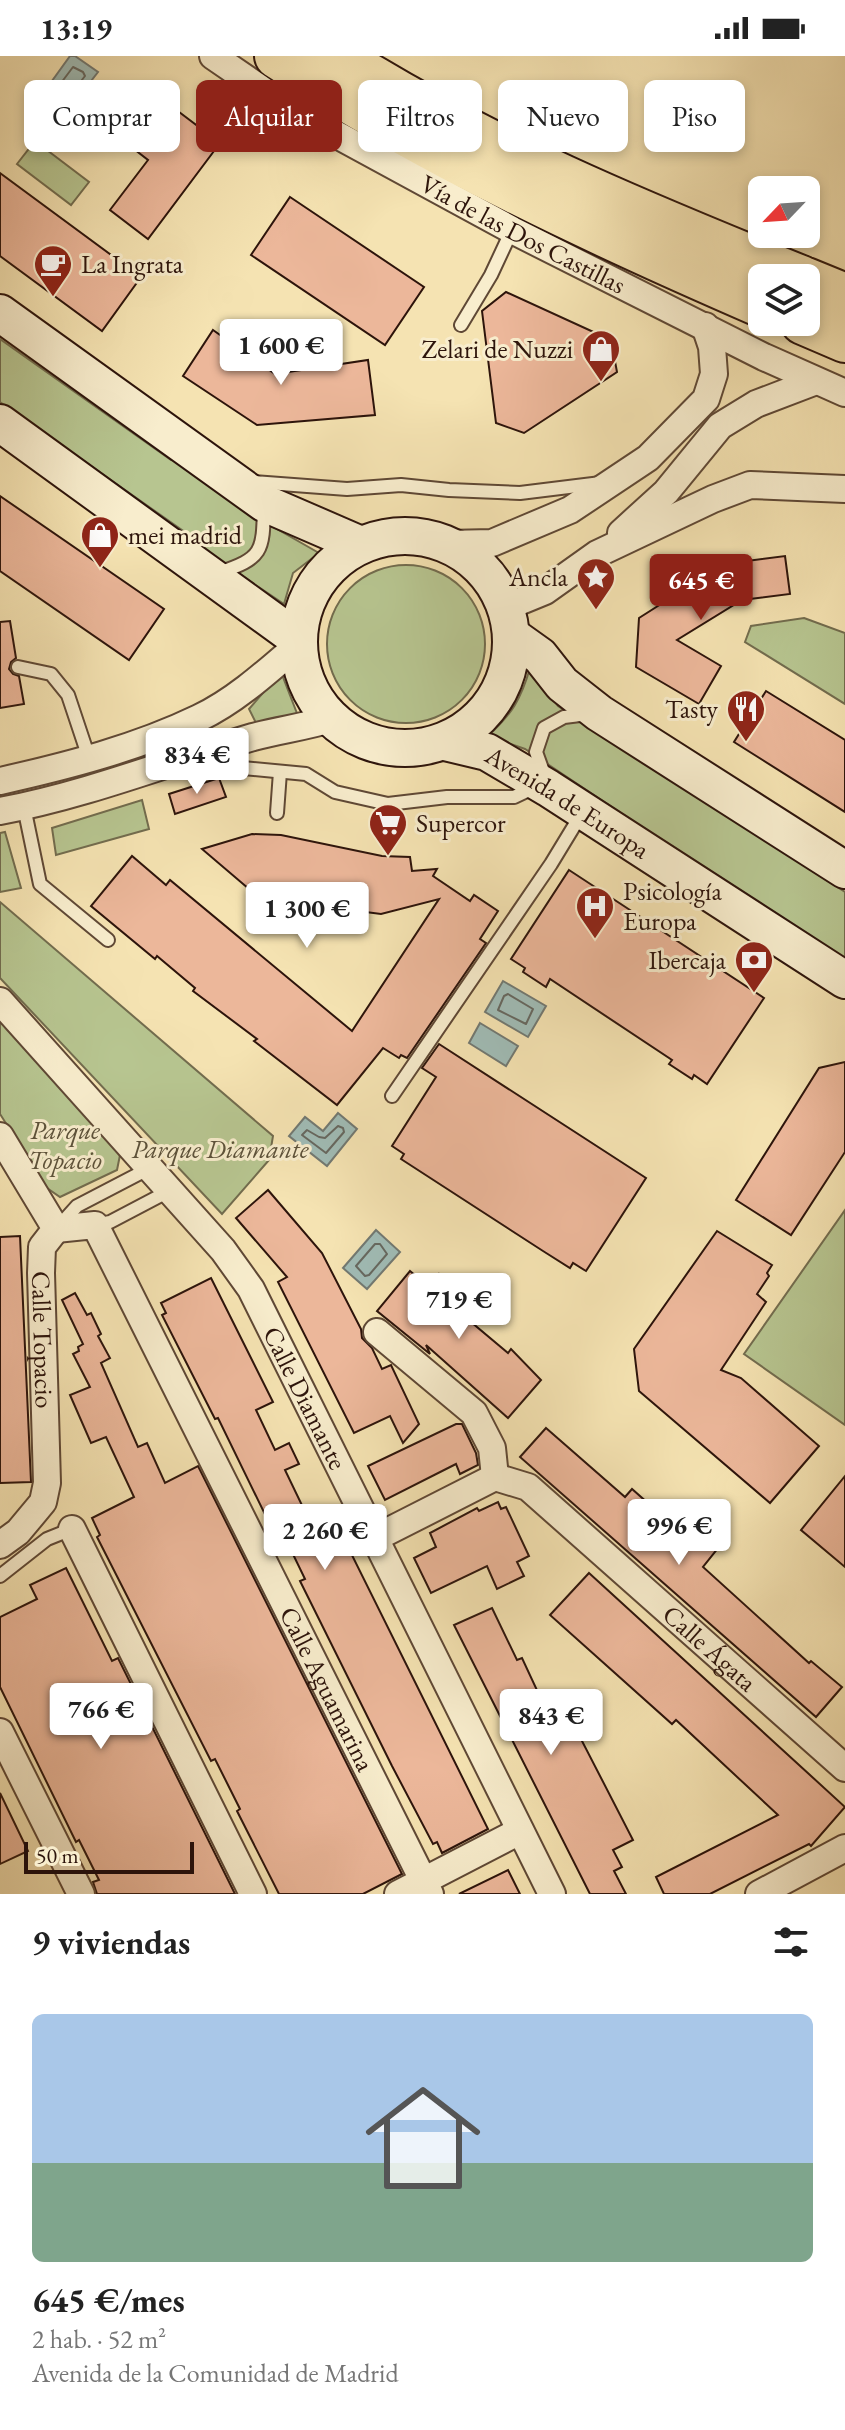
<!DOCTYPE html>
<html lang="es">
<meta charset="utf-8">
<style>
body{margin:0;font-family:"EB Garamond",serif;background:#f6f6f6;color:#222;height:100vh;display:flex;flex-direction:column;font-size:30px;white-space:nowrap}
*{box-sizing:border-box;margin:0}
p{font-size:26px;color:#767676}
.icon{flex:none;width:44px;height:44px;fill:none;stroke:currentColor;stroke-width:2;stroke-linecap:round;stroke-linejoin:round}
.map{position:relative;height:1838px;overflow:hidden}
.side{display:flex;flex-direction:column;background:#fff;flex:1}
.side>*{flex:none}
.guide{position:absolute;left:24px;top:24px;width:798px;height:72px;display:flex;gap:16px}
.needle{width:52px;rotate:245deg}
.fabs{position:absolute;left:748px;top:120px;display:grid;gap:16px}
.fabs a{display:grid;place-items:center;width:72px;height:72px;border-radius:12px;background:#fff;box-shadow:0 4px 12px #0003;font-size:40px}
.scale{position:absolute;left:24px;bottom:20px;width:170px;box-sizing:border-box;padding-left:8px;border:4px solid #2d140b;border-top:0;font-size:22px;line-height:28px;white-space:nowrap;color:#2d140b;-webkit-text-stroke:6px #f8edcd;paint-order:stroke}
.price{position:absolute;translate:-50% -68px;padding:0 18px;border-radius:8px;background:#fff;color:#222;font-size:26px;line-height:52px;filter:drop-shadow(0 2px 4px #0008)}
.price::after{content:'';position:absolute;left:50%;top:48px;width:24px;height:18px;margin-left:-12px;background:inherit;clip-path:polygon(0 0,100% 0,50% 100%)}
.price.active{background:#8f2418;color:#fff}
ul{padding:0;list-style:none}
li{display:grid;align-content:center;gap:16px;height:424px;padding:0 32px}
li+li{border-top:2px solid #e0e0e0}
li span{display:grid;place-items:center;height:248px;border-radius:12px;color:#555}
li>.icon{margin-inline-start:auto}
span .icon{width:144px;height:144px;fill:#fffc;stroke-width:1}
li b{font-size:34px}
h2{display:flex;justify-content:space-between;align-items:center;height:96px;padding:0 32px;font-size:34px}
.pill{padding:0 28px;border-radius:12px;background:#fff;box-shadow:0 4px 12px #0003;font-size:28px;line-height:72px}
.pill.active{background:#8f2418;color:#fff}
.status{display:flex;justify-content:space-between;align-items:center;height:56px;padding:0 40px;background:#fff;direction:ltr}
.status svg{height:22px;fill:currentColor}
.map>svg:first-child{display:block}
.green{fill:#b7c590;stroke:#726c4e;stroke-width:2}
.water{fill:#a0bcb6;stroke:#727972;stroke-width:2}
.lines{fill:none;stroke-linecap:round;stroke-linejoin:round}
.shore{stroke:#666860;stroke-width:2}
.building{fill:#ecb79a;stroke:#2d140b;stroke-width:2}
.lane-casing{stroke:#5f4835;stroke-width:16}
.street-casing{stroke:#5f4835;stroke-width:30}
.secondary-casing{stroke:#2d140b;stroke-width:40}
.highway-casing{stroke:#2d140b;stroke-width:48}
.lane{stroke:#f8edcd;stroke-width:12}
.street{stroke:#f8edcd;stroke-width:26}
.secondary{stroke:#f8edcd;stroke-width:36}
.highway{stroke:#f5e3b2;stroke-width:44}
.labels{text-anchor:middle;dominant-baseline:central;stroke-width:6;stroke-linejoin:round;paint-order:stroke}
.street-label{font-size:26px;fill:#2d140b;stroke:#f8edcd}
.poi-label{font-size:26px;fill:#2d140b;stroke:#f8edcd;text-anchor:start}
.park-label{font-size:26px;font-style:italic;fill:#5d523a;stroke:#f8edcd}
</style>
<div class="status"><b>13:19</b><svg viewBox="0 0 49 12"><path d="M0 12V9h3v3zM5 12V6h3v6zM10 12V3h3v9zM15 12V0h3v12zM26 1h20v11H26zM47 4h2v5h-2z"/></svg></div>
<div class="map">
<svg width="845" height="1838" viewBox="0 0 845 1838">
<rect width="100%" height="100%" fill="#f5e3b2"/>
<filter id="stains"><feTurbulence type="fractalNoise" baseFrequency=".0025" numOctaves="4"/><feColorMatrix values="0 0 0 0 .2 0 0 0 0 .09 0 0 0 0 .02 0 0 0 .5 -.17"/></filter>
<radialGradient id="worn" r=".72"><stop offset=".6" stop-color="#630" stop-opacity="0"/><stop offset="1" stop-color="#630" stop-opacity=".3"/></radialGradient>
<g class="green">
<path d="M35 85 89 126 71 149 17 108Z"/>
<path d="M0 283 171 404 175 400 242 453 319 497 293 517 284 548 214 501 193 494 196 484 0 346Z"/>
<circle cx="406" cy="588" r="79"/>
<path d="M804 562 845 577V648L745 586 751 570Z"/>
<path d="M530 612 558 650 845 836V907L525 693 488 680C512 658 521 643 530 612Z"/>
<path d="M281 616 298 660 256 667 249 653Z"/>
<path d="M142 744 149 773 56 799 52 772Z"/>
<path d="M5 776 21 832 0 836V777Z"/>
<path d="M0 846 273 1080 269 1104 222 1158 0 922Z"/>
<path d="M0 961 121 1094 117 1114 60 1141 47 1132 0 1058Z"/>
<path d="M845 1154V1369L744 1298Z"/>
</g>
<g class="water">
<path d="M70 0H75L98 16 64 60 39 43Z"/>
<path d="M503 925 546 950 528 981 485 956Z"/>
<path d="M480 967 518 990 506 1010 469 987Z"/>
<path d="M338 1057 357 1073 327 1110 289 1080 305 1061 323 1075Z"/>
<path d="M376 1174 400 1196 367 1233 343 1212Z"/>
</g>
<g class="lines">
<g class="shore">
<path d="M73 11 83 16 85 20 64 47 60 48 52 39Z"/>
<path d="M508 938 533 953 526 968 498 954 504 940Z"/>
<path d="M338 1070 343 1072 344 1076 326 1097 302 1079 307 1074 319 1081 325 1082Z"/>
<path d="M375 1188H380L387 1198 369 1219 365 1220 356 1210Z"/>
</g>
</g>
<g class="building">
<path d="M150 34 220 87 148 183 110 154 148 104 116 79Z"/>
<path d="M0 117 141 221 102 275 0 200Z"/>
<path d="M290 141 424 231 385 289 251 199Z"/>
<path d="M506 236 611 284 617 316 524 377 496 367 482 255Z"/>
<path d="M213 274 275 318 368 304 375 359 257 369 183 320Z"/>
<path d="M0 440 164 553 129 604 0 515Z"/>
<path d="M785 500 790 538 742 544 677 584 721 610 699 648 636 611 639 562 724 508Z"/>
<path d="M10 565 16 602 11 606 9 613 13 618 19 620 24 648 0 652V566Z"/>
<path d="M766 635 845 684V756L734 686Z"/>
<path d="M219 722 226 741 175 758 169 738Z"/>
<path d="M252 778 281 779 382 800 410 801 412 815 437 813 433 820 470 845 474 839 498 855 480 883 486 887 407 1002 401 999 399 1002 383 992 337 1049 254 985 257 983 193 935 195 932 157 900 155 903 91 850 132 800 166 829 170 824 352 975 439 843 381 858 350 854 322 846 266 836 265 832 249 833 202 793Z"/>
<path d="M569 814 764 942 707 1028 694 1019 692 1023 669 1008 672 1004 550 923 546 931 523 916 525 912 511 903Z"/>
<path d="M439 988 646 1122 586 1215 573 1207 570 1212 543 1195 401 1103 404 1098 392 1090 436 1021 422 1012Z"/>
<path d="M845 1006V1096L791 1179 736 1144 819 1012Z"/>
<path d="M268 1134 322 1197 361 1273 362 1282 372 1292 382 1313 391 1309 419 1368 403 1387 390 1360 354 1377 278 1226 287 1221 236 1162Z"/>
<path d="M717 1175 772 1209 767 1217 769 1220 757 1238 766 1246 721 1314 741 1322 819 1390 770 1447 639 1335 634 1293Z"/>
<path d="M20 1180 31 1426 0 1427V1181Z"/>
<path d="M410 1215 429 1231 439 1218 462 1236 452 1250 508 1297 511 1293 541 1324 508 1362 426 1289 430 1298 377 1255Z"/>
<path d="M211 1222 273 1346 256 1354 275 1394 289 1387 299 1408 285 1414 323 1493 344 1483 488 1773 442 1797 437 1786 433 1788 392 1710 300 1525 305 1523 290 1492 287 1493 281 1481 277 1483 218 1362 215 1363 162 1259 166 1257 161 1247Z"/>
<path d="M75 1237 87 1259 91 1257 101 1278 98 1280 110 1302 101 1307 138 1391 147 1387 165 1427 198 1410 402 1818 363 1838H279L237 1755 240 1753 215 1703 211 1705 97 1481 100 1479 92 1462 134 1441 106 1381 91 1387 70 1339 90 1331 73 1298 79 1295 78 1291 83 1288 62 1244Z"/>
<path d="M456 1368H462L476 1397 478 1409 460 1418 456 1408 385 1444 368 1410Z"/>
<path d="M546 1372 625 1441 632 1433 676 1472 685 1462 718 1492 703 1511 809 1607 811 1605 842 1631 816 1661 520 1401Z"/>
<path d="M845 1420V1511L801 1474Z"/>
<path d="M498 1446 501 1453 506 1451 529 1500 517 1506 524 1520 497 1533 487 1510 431 1537 414 1502 436 1491 430 1477 477 1452 479 1455Z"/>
<path d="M66 1512 112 1605 118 1602 235 1838H97L93 1826 99 1824 79 1784 76 1786 0 1631V1561L37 1543 30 1529Z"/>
<path d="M589 1517 845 1751 811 1790 809 1788 710 1838H664L656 1821 778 1759 676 1664 672 1668 550 1559Z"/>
<path d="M492 1552 517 1604 522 1602 548 1658 564 1650 633 1784 613 1794 622 1811 614 1815 626 1838H590L454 1569Z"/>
<path d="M0 1737 28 1795 0 1808Z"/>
<path d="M508 1814 520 1838H459Z"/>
</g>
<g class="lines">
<g class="lane-casing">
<g id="lane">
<path d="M461 269 491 219 512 174"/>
<path d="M253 426 347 433 401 429 449 434 520 437 601 427"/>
<path d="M218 517C263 502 263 496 264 450"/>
<path d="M18 611 51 618 68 639 89 702"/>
<path d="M191 707 306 718 335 736 388 748 447 741H514L535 731"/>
<path d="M545 721 536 696 544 672 564 661 588 658"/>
<path d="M24 751 40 828 108 884"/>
<path d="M277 757 280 716"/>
<path d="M392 1040 551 808 582 757"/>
<path d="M95 1169 110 1166 169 1135"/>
<path d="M59 1170 77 1150 150 1112"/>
<path d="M0 1520 47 1483 72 1473"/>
</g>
</g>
<g class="street-casing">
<g id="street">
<path id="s1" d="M213 0 293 55 512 174 764 301 845 337"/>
<path d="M621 477 666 436 720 370 756 348 816 325"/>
<path d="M447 488 492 487 570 454 648 402 706 343 714 318 712 291 705 270"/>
<path d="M506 551 545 535 597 498 713 443 750 429 845 433"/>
<path d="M0 725C67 710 137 692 199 662 235 645 268 615 298 589"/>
<path d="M0 755C86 739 169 706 253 681 278 674 305 671 330 663"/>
<path id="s2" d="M0 945 223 1194 251 1233 552 1838"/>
<path id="s3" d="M0 1080 56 1173 42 1191 41 1217 47 1427 43 1446 18 1476 0 1489"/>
<path id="s4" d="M56 1173 95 1169 430 1838"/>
<path d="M377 1276 474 1357 492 1392 495 1421"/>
<path d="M72 1473 253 1838"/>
<path id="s5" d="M375 1482 495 1421 528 1431 845 1712"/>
<path d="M0 1676 81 1838"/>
<path d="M398 1838 520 1775"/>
<path d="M759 1838 845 1792"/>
</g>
</g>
<g class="secondary-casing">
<g id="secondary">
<path d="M0 257 264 447 361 489"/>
<path d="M0 367 299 584"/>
<circle cx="405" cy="586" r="106"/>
<path d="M512 580 540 600 562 628 599 657 845 814"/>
<path id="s6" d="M445 686 487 696 548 732 845 924"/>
</g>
</g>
<g class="highway-casing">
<g id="highway">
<path d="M277 0C429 99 596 177 762 249"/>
<path d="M337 0C484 93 640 157 801 222"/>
<path d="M806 224 845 240"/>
<path d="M803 266 845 284"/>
</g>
</g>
<use href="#lane" class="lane"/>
<use href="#street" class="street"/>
<use href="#secondary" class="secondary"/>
<use href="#highway" class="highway"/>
</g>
<defs>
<g id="cafe-pin" transform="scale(2)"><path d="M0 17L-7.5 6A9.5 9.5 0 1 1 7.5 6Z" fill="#8f2418" stroke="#f8edcd"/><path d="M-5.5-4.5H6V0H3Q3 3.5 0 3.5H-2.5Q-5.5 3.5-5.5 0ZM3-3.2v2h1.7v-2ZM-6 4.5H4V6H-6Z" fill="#fff"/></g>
<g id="shop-pin" transform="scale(2)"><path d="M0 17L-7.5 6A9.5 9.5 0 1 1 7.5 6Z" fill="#8f2418" stroke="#f8edcd"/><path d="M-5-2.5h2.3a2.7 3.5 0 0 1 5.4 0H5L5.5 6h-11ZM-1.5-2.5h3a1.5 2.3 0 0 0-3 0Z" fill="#fff"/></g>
<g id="sight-pin" transform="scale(2)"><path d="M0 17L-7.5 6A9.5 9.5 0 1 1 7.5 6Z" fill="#8f2418" stroke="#f8edcd"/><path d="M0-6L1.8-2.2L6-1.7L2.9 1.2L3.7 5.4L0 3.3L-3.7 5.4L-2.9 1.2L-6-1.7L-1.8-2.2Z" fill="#fff"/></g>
<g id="restaurant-pin" transform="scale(2)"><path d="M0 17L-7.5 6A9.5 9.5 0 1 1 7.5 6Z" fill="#8f2418" stroke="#f8edcd"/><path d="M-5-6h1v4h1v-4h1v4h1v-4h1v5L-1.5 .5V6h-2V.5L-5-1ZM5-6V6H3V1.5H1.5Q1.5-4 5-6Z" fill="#fff"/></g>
<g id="supermarket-pin" transform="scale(2)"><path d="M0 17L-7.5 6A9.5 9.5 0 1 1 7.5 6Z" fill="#8f2418" stroke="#f8edcd"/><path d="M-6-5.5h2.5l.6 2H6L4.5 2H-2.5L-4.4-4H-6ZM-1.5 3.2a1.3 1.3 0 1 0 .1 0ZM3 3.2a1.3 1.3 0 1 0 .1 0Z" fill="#fff"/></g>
<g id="hospital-pin" transform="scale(2)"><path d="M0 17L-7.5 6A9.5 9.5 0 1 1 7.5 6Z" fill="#8f2418" stroke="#f8edcd"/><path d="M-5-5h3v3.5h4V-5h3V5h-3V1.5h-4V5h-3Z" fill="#fff"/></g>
<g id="bank-pin" transform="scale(2)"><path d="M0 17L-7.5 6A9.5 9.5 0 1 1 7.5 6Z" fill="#8f2418" stroke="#f8edcd"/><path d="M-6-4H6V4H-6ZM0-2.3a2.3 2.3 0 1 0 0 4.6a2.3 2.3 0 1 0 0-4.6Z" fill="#fff"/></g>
</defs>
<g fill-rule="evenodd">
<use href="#cafe-pin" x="53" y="208"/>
<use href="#shop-pin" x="601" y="293"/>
<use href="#shop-pin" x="100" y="479"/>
<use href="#sight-pin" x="596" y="521"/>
<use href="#restaurant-pin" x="746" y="653"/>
<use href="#supermarket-pin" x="388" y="767"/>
<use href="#hospital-pin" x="595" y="850"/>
<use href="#bank-pin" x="754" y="904"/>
</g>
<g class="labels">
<g class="street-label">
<text stroke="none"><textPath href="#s1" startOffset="358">Vía de las Dos Castillas</textPath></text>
<text stroke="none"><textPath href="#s6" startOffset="138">Avenida de Europa</textPath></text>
<text stroke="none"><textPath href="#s3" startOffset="224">Calle Topacio</textPath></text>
<text stroke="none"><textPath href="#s2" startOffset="504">Calle Diamante</textPath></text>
<text stroke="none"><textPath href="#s5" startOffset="412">Calle Ágata</textPath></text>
<text stroke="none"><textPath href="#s4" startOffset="558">Calle Aguamarina</textPath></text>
</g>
<g class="poi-label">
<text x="81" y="208">La Ingrata</text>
<text x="573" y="293" text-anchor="end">Zelari de Nuzzi</text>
<text x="128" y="479">mei madrid</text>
<text x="568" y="521" text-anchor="end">Ancla</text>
<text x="718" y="653" text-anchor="end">Tasty</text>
<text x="416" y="767">Supercor</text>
<text x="623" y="835">Psicología<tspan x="623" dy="30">Europa</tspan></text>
<text x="726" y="904" text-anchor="end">Ibercaja</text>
</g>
<g class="park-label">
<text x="65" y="1074">Parque<tspan x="65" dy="30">Topacio</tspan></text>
<text x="220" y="1093">Parque Diamante</text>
</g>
</g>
<rect width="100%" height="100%" filter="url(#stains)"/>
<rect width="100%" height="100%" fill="url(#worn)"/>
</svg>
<div class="fabs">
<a><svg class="needle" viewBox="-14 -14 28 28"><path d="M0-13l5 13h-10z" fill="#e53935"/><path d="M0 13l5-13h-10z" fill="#767676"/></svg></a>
<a><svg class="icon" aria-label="layers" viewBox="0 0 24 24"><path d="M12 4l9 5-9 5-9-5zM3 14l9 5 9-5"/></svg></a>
</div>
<div class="scale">50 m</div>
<b class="price" style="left:281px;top:331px">1 600 €</b>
<b class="price active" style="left:701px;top:566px">645 €</b>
<b class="price" style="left:197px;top:740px">834 €</b>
<b class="price" style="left:307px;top:894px">1 300 €</b>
<b class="price" style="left:459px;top:1285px">719 €</b>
<b class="price" style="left:679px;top:1511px">996 €</b>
<b class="price" style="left:325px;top:1516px">2 260 €</b>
<b class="price" style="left:101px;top:1695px">766 €</b>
<b class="price" style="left:551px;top:1701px">843 €</b>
<div class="guide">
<a class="pill">Comprar</a>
<a class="pill active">Alquilar</a>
<a class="pill">Filtros</a>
<a class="pill">Nuevo</a>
<a class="pill">Piso</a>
</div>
</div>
<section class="side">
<h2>9 viviendas<svg class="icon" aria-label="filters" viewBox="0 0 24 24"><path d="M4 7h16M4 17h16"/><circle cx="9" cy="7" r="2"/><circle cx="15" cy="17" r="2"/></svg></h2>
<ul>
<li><span style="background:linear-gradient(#a9c7e8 60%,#7fa58c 0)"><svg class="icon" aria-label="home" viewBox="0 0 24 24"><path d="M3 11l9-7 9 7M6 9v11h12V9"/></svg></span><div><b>645 €/mes</b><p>2 hab. · 52 m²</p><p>Avenida de la Comunidad de Madrid</p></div></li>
</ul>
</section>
